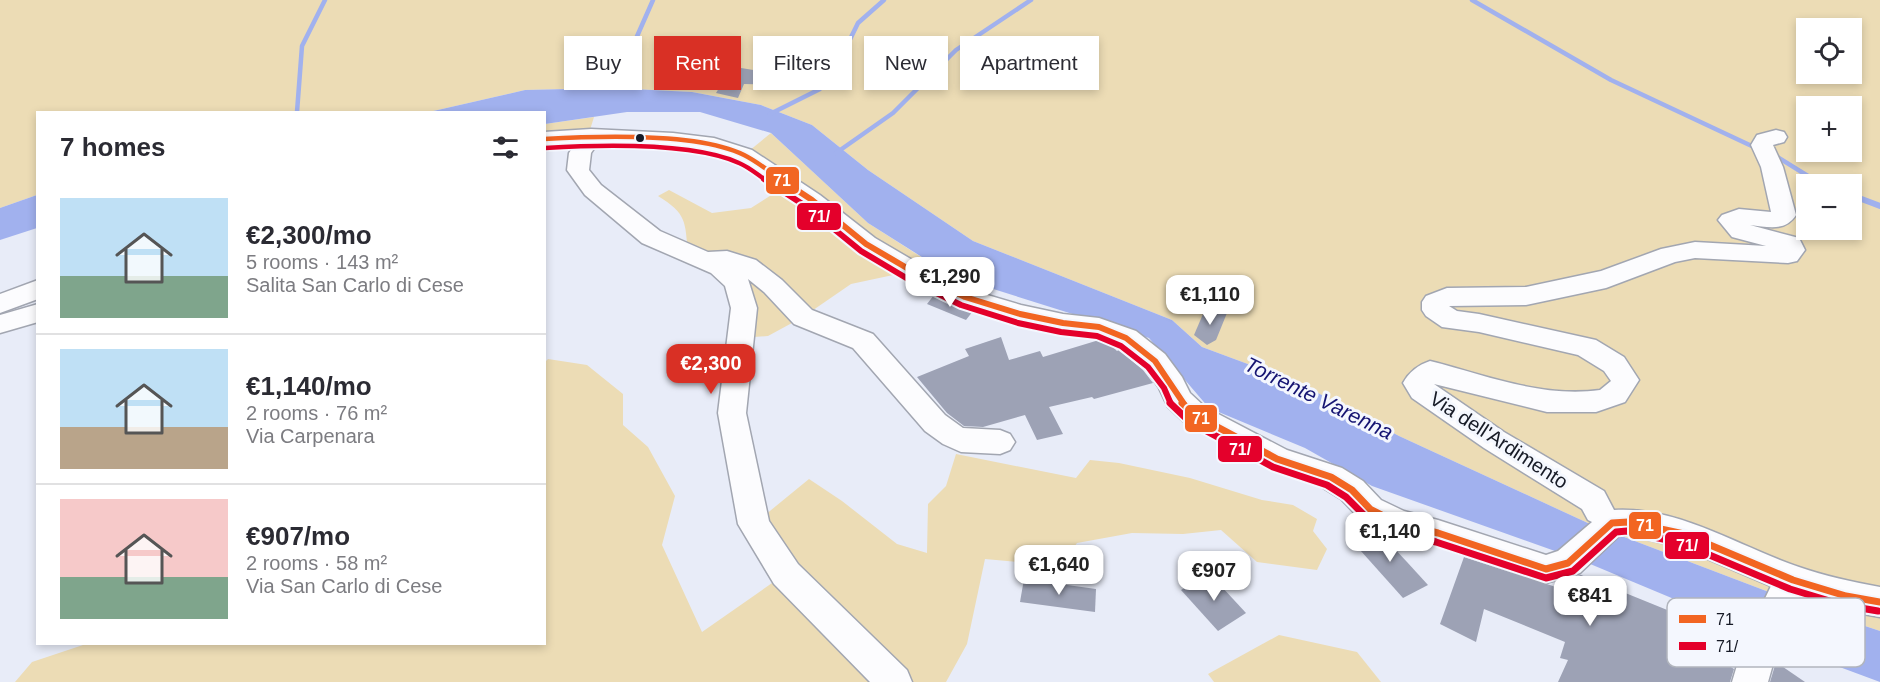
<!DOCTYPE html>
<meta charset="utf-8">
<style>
body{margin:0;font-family:Arial,sans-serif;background:#f2f2f3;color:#2b2b33;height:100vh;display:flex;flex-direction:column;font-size:22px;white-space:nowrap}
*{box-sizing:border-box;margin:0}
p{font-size:20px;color:#7c7c81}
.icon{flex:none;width:33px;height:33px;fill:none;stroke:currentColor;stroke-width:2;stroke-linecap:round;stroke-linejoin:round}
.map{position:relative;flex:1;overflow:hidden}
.side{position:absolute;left:36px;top:111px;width:510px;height:534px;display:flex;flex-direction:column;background:#fff;border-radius:0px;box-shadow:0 3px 9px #0003}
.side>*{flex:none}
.guide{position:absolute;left:564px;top:36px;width:570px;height:54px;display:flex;gap:12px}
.buttons{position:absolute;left:1796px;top:18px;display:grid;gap:12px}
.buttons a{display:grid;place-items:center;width:66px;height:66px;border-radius:0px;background:#fff;box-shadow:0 3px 9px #0003;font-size:30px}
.price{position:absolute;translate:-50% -51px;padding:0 14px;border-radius:12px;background:#fff;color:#222;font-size:20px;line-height:39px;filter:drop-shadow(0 2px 3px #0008)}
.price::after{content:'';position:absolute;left:50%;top:36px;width:18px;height:14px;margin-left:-9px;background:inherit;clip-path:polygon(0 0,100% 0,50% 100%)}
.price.on{background:#d93025;color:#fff}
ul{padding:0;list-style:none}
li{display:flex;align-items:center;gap:18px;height:150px;padding:0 24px}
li+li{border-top:2px solid #e1e1e2}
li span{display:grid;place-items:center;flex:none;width:168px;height:120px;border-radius:0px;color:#555}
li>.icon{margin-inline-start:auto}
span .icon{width:72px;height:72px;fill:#fffc;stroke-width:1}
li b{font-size:26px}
h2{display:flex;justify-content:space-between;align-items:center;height:72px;padding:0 24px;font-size:26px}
.chip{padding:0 21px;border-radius:0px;background:#fff;box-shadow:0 3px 9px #0003;font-size:21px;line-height:54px}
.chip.on{background:#d93025;color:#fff}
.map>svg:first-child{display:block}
.green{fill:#ecdcb5;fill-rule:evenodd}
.water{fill:#a1b1ee}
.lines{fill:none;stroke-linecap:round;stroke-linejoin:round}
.stream-far1{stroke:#a1b1ee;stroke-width:4.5}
.stream{stroke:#a1b1ee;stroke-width:6}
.building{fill:#9da2b5}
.minor-casing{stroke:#a2a6b1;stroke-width:3}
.minor{fill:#fcfcfe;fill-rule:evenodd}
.bus-1-far2-casing{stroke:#f4f7fe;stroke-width:8}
.bus-1-far1-casing{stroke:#f4f7fe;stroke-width:10}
.bus-1-casing{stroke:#f4f7fe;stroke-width:11}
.bus-2-far2-casing{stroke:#f4f7fe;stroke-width:8}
.bus-2-far1-casing{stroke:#f4f7fe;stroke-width:10}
.bus-2-casing{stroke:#f4f7fe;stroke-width:11}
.bus-1-far2{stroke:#f26522;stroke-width:4.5}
.bus-1-far1{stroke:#f26522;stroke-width:6}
.bus-1{stroke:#f26522;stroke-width:7}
.bus-2-far2{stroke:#e4002b;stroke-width:4.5}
.bus-2-far1{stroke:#e4002b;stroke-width:6}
.bus-2{stroke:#e4002b;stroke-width:7}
.bus-dot{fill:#161a26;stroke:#f4f7fe;stroke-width:2}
.labels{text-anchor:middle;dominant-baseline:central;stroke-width:6;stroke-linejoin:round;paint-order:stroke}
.street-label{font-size:20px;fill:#161a26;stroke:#f4f7fe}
.water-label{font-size:21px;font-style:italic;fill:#151472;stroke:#f4f7fe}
.key{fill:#f4f7fe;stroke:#b1b5bd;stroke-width:1.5}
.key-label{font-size:16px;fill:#161a26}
.line-badge{stroke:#f4f7fe;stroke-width:2}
.badge-label{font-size:16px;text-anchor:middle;font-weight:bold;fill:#fff}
</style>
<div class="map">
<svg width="1880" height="682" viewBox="0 0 1880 682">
<rect width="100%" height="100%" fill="#e8ecf8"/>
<g class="green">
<path d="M0 0H1880V631L1811 608 1590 524 1399 436 1299 383 1202 347 1172 320 973 241 868 170 812 125 761 105 692 92 612 88 525 90 429 112H38L37 195 0 208ZM1806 28H1851V74H1806ZM1806 106H1851V152H1806ZM1806 184H1851V230H1806Z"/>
<path d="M594 117 588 136 545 139V124Z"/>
<path d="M771 133 868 223 926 260 912 271 851 284 803 317 768 336 740 338 737 283 688 254C685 221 687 214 658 196L669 190 712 213 751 208 787 185 744 155Z"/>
<path d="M548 359 587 365 623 394V425L648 447 675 496 662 545 702 632 785 574 754 524 809 479 842 501 897 544 927 553 928 504 946 486 956 454 1076 478 1090 460 1119 463 1190 478 1262 500 1293 505 1317 519 1313 531 1327 549 1317 570 1257 562 1221 530 1183 534 1132 533 1077 543 1061 566 985 559 967 644 946 682H15L32 662 86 644H544V363Z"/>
<path d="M1279 635 1357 652 1381 682H1214L1208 674Z"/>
</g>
<g class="water">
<path d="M612 88 692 92 761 105 812 125 868 170 973 241 1172 320 1202 347 1299 383 1399 436 1590 524 1811 608 1880 631V682L1818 659 1583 561 1372 486 1305 448 1209 408 1149 338 952 276 868 223 771 133 700 112H627L545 124 544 112H429L525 90Z"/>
<path d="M37 195V228L0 240V208Z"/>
</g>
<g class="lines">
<g class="stream-far1">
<path d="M1472 0 1611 80 1756 148"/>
<path d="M612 93 653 0"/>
<path d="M297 112 302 46 325 0"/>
<path d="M770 114 820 89 836 68 858 23 884 0"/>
<path d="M836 153 893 113 956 50 1031 0"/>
<path d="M1774 155 1816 181"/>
</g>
<g class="stream">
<path d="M1814 179 1822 184"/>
<path d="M1851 195 1880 206"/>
</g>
</g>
<g class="building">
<path d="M735 67 785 75 784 85 744 84 738 98 716 93 729 72Z"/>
<path d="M934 295 955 305 973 311 966 320 927 304Z"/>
<path d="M1206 307 1227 313 1216 340 1207 345 1194 335Z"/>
<path d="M1001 337 1009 360 1040 351 1043 357 1099 340 1111 345 1117 351 1119 350 1143 370 1153 383 1094 399 1092 397 1049 407 1063 434 1037 440 1025 415 983 427 964 426 947 413 917 377 969 356 965 349Z"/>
<path d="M1376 529 1407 562 1428 585 1403 598 1352 541Z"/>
<path d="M1464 557 1562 589 1570 578 1581 575 1719 631 1708 653 1734 669 1730 682H1558L1568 660 1560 658 1565 642 1484 609 1476 642 1440 624Z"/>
<path d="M1209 573 1246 613 1218 631 1181 590Z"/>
<path d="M1024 579 1096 589 1095 612 1020 602Z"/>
<path d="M1776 662 1805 682H1770Z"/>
</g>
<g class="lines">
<g class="minor-casing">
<g id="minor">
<path d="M591 129 673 133 714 138 752 150 820 195 875 238 921 265 974 291 1021 305 1063 314 1099 318 1136 331 1165 354 1182 377 1190 393 1205 407 1287 450 1342 468 1363 481 1381 500 1404 511 1438 520 1546 555 1558 551 1592 522 1588 520 1582 509 1484 448 1412 398 1403 383C1409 372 1418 365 1430 361 1486 375 1541 398 1600 390L1611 381 1604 371 1578 355 1479 332 1442 327 1426 316 1422 310V302L1426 296 1447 288 1526 287 1601 271 1661 249 1695 242 1766 246 1732 237 1718 220 1722 215 1739 209 1771 212 1761 167 1751 145 1757 135 1776 130 1784 132 1787 137 1784 142 1773 145 1783 167 1796 215C1785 232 1768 227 1750 225L1799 238 1805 250 1797 261 1788 263 1695 258 1675 262 1606 288 1526 305 1449 306 1457 311 1479 314 1596 340 1624 357 1639 380 1625 402 1596 412H1547L1434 384 1504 432 1604 491 1614 510C1678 506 1740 547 1799 567 1825 576 1852 582 1880 587V617L1846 611 1800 597 1783 629 1768 682H1732L1744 642 1771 586 1680 547 1628 535 1619 536 1580 573 1546 583 1438 546 1386 532 1359 518 1341 499 1320 486 1266 467 1185 423 1168 407 1159 388 1145 368 1116 345 1095 336 1063 332 1020 323 956 303 903 277 857 250 804 205 736 160 711 151 673 147 598 143 591 153 589 170 601 185 660 231 708 252 727 251 756 260 782 280 812 310 873 334 945 415 963 428 1000 430 1010 434 1015 442 1010 450 1000 454 961 452 943 444 925 431 853 348 794 324 764 292 748 279 757 308 746 413 769 521 798 564 907 670 912 682H870L774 584 738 524 718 413 731 308 725 286 711 273 642 243 585 195 567 170 569 153 575 144 544 146V132Z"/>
<path d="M38 280V299L0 313V294Z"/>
<path d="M38 304V322L0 333V315Z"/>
</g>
</g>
<use href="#minor" class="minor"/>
<g class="bus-1-far2-casing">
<path id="bus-1-far2" d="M544 139C596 136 698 132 744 155 758 162 770 172 783 181"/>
</g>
<g class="bus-1-far1-casing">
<path id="bus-1-far1" d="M780 179 812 200 866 244 912 271 965 297 1020 314 1063 323 1099 327 1126 338 1155 361 1184 404"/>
</g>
<g class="bus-1-casing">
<path id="bus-1" d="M1182 403 1195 415 1277 459 1331 477 1352 490 1370 509 1397 523 1438 533 1546 569 1568 563 1612 523 1628 522 1684 534 1793 580 1846 596 1880 602"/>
</g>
<g class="bus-2-far2-casing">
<path id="bus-2-far2" d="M545 148C597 145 692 142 739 163 749 167 758 175 767 181"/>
</g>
<g class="bus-2-far1-casing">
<path id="bus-2-far1" d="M764 179 807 207 861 251 908 279 961 305 1018 323 1061 332 1097 336 1121 346 1148 367 1164 388 1171 404"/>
</g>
<g class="bus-2-casing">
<path id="bus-2" d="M1170 403 1190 422 1273 467 1327 485 1346 497 1365 516 1394 531 1436 542 1546 578 1573 571 1616 532 1627 531 1681 543 1790 589 1843 605 1878 611"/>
</g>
<use href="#bus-1-far2" class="bus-1-far2"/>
<use href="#bus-1-far1" class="bus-1-far1"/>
<use href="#bus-1" class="bus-1"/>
<use href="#bus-2-far2" class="bus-2-far2"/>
<use href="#bus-2-far1" class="bus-2-far1"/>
<use href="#bus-2" class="bus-2"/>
</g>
<circle class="bus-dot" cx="640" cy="138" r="5"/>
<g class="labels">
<g class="street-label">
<text transform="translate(1499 440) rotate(33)">Via dell'Ardimento</text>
</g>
<g class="water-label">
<text transform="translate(1319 398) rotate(26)">Torrente Varenna</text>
</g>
</g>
<rect x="1667" y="598" width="198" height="69" rx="9" class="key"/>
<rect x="1679" y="615" width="27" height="8" fill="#f26522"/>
<rect x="1679" y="642" width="27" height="8" fill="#e4002b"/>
<g class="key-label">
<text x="1716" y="625">71</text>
<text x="1716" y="652">71/</text>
</g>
<g class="line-badge">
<rect x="765" y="166" width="35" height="29" rx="6" fill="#f26522"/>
<rect x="796" y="202" width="46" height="29" rx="6" fill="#e4002b"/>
<rect x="1184" y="404" width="34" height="29" rx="6" fill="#f26522"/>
<rect x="1217" y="435" width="46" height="28" rx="6" fill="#e4002b"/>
<rect x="1628" y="511" width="34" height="29" rx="6" fill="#f26522"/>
<rect x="1664" y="531" width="46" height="29" rx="6" fill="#e4002b"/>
</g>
<g class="badge-label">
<text x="782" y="186">71</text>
<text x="819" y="222">71/</text>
<text x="1201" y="424">71</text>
<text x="1240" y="455">71/</text>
<text x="1645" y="531">71</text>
<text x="1687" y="551">71/</text>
</g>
</svg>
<div class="buttons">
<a><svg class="icon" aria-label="locate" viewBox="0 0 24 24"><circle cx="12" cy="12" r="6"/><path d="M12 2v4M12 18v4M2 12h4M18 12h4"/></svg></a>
<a>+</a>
<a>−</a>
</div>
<b class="price" style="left:950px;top:308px">€1,290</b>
<b class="price" style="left:1210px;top:326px">€1,110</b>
<b class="price on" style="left:711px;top:395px">€2,300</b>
<b class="price" style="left:1390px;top:563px">€1,140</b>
<b class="price" style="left:1059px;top:596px">€1,640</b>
<b class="price" style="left:1214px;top:602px">€907</b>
<b class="price" style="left:1590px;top:627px">€841</b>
<div class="guide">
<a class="chip">Buy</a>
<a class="chip on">Rent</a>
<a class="chip">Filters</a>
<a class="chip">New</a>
<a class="chip">Apartment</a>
</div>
<section class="side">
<h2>7 homes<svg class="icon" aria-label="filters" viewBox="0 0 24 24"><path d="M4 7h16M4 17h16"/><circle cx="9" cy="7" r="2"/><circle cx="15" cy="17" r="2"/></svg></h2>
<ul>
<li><span style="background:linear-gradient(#bfe0f5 65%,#7fa58c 0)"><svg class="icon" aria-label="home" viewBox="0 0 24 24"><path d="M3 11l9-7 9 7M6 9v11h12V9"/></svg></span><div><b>€2,300/mo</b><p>5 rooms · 143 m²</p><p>Salita San Carlo di Cese</p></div></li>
<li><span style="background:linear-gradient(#bfe0f5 65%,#b9a48a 0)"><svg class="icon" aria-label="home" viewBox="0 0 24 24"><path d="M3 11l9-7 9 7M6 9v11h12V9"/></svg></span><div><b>€1,140/mo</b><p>2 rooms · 76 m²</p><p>Via Carpenara</p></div></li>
<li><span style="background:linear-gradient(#f6c9c9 65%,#7fa58c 0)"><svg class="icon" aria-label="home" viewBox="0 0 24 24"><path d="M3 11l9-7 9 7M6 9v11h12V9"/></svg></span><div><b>€907/mo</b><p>2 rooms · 58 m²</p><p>Via San Carlo di Cese</p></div></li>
</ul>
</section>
</div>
